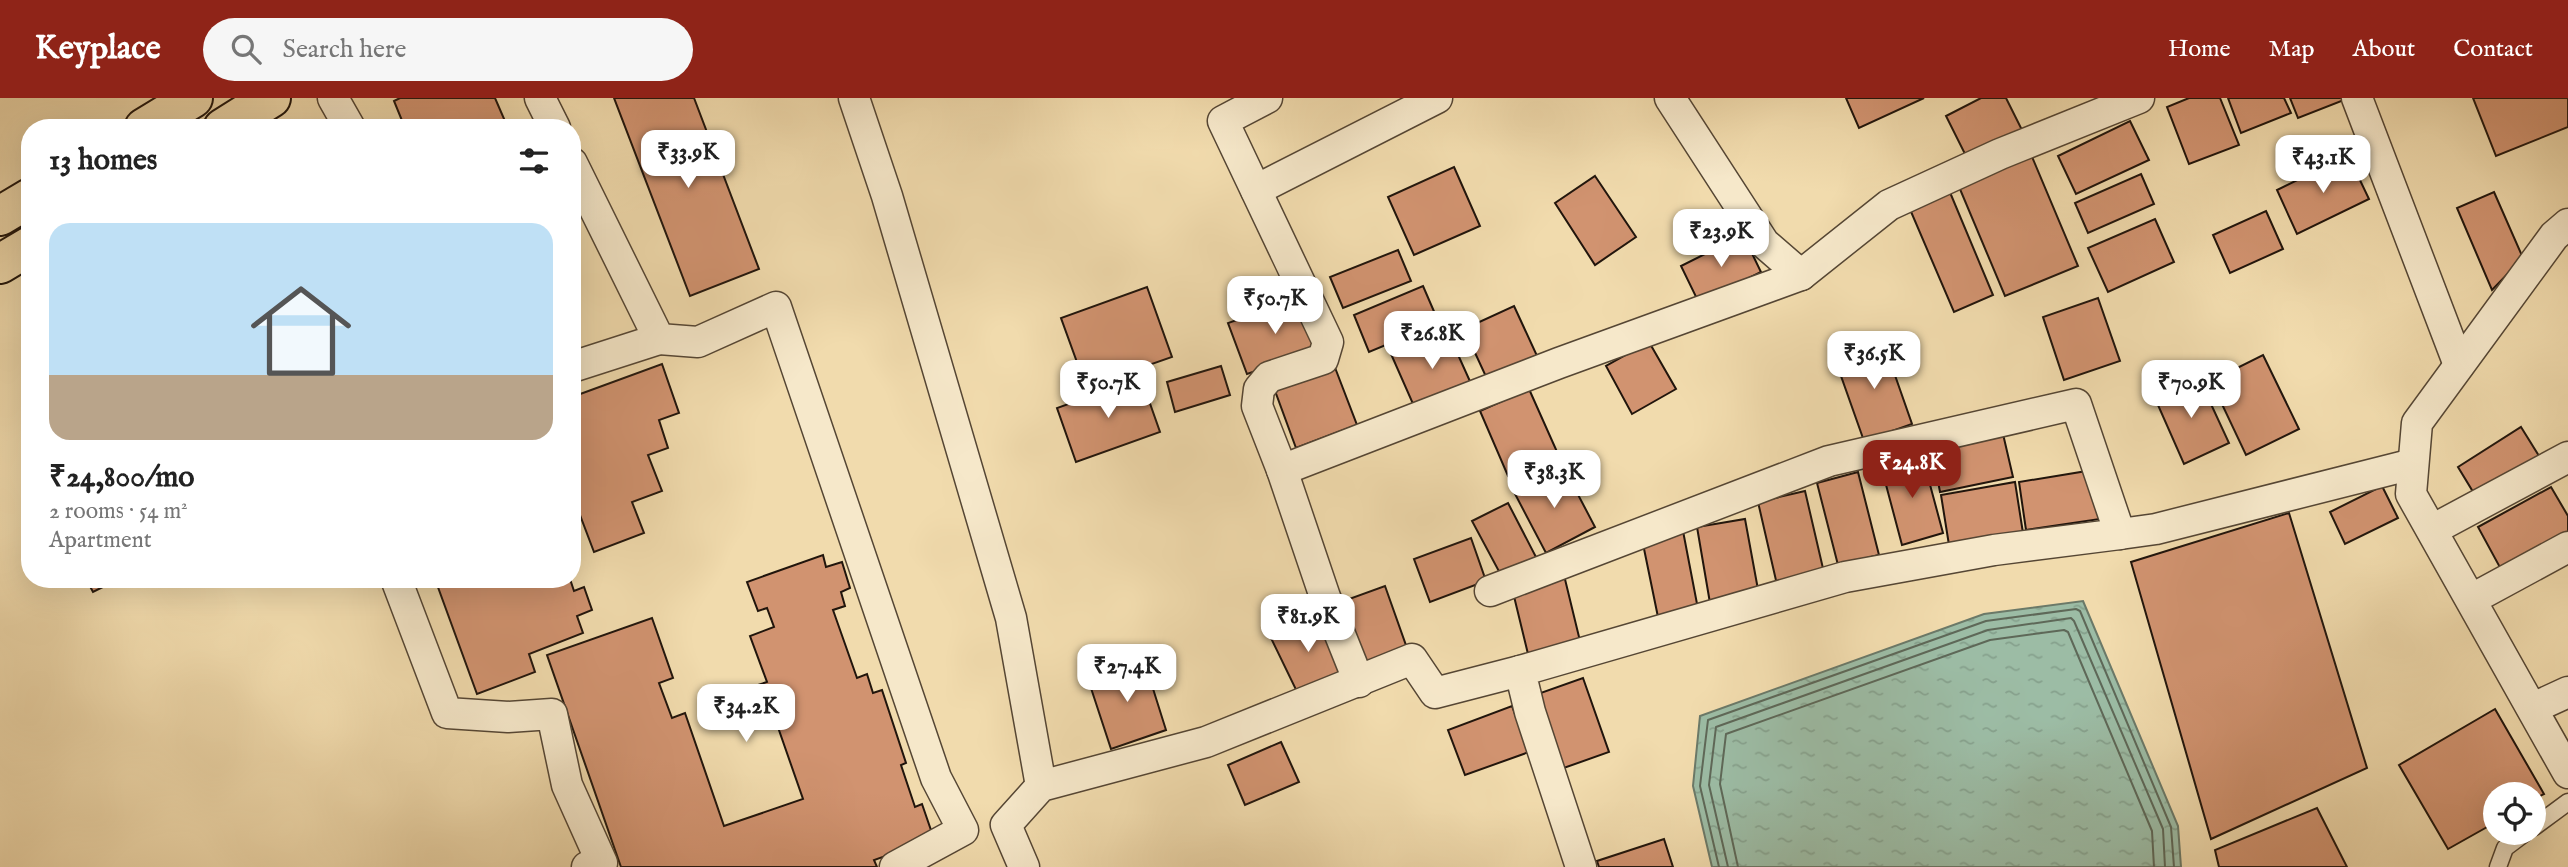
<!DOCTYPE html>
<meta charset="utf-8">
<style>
body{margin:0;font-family:"IM FELL English",serif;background:#f6f6f6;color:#222;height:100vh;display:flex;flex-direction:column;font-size:26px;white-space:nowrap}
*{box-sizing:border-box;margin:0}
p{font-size:23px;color:#767676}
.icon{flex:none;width:38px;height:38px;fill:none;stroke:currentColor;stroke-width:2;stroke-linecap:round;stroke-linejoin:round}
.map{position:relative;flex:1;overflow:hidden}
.side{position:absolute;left:21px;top:21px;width:560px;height:469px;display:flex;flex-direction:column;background:#fff;border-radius:28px;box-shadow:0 7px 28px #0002}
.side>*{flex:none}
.buttons{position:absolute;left:2483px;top:684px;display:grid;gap:14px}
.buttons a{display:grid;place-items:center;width:63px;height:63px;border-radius:50%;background:#fff;box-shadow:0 7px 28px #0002;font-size:35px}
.price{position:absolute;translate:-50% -60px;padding:0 16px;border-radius:14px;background:#fff;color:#222;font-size:23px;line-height:46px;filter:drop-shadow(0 2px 4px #0008)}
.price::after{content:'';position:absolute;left:50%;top:42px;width:21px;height:16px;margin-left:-10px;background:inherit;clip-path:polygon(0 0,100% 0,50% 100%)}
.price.on{background:#8f2418;color:#fff}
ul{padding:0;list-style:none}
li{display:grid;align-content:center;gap:14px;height:371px;padding:0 28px}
li span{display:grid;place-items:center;height:217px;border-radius:21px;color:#555}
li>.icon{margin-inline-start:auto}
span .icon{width:126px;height:126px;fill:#fffc;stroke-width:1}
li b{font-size:30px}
h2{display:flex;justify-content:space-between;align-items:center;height:84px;padding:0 28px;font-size:30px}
header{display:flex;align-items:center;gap:42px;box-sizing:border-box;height:98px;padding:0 35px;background:#8f2418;color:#fff}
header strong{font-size:33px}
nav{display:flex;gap:38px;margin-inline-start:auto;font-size:24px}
.search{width:490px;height:63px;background:#f6f6f6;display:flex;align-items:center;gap:18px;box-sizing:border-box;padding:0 24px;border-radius:38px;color:#767676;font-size:26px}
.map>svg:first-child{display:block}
.water{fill:url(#water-ripples);stroke:#6b7968;stroke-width:2}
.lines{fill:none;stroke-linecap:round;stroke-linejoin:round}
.shore{stroke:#5e6858;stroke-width:2}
.building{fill:#d19370;stroke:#21150c;stroke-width:2}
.lane-casing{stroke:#554634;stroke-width:19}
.street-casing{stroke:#554634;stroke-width:33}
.primary-casing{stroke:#21150c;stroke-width:42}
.lane{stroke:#f6e8ca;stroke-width:16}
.street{stroke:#f6e8ca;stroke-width:30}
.primary{stroke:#f1dbad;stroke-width:38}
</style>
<header>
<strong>Keyplace</strong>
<div class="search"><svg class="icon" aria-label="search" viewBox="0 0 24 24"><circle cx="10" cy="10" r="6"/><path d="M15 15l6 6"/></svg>Search here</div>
<nav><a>Home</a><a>Map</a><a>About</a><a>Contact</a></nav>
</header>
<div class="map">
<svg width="2568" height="769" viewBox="0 0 2568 769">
<defs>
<pattern id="water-ripples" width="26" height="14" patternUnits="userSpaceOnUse" patternTransform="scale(1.75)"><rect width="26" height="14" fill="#9cbca5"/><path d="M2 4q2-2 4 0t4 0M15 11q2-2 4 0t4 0" fill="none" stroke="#86a18d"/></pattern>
</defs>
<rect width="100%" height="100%" fill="#f1dbad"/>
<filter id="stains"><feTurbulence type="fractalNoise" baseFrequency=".00286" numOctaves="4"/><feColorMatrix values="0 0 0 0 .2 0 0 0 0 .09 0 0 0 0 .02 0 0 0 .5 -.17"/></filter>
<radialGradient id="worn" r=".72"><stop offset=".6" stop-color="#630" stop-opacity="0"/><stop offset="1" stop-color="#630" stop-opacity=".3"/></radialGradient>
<path class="water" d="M2083 503 2178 728 2181 769H1712L1693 688 1700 618 1984 516Z"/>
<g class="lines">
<g class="shore">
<path d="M1719 769 1700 688 1708 622 1986 523 2076 511 2080 513 2171 729 2174 769"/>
<path d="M1728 769 1709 687 1716 629 1988 532 2071 520 2074 523 2163 731 2165 769"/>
<path d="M1738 769 1720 686 1726 636 1990 542 2064 532 2068 534 2152 733 2154 769"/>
</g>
</g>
<g class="building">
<path d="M400 0H495L508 30H405L394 3Z"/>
<path d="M614 0H694L759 171 690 198Z"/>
<path d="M1846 0H1924L1859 30Z"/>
<path d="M1981 0H2006L2024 36 1969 64 1946 18Z"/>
<path d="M2189 0H2220L2239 47 2189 66 2167 9Z"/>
<path d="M2228 0H2284L2291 15 2241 35Z"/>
<path d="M2290 0H2343L2344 2 2298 20Z"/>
<path d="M2473 0H2568V29L2496 58Z"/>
<path d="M2130 23 2149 62 2076 96 2058 58Z"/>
<path d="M2030 54 2078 168 2005 198 1957 84Z"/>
<path d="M2348 57 2369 101 2297 136 2277 92Z"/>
<path d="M1454 69 1480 128 1414 157 1388 99Z"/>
<path d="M2141 76 2154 106 2088 135 2075 105Z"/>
<path d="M1595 78 1636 139 1595 167 1555 105Z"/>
<path d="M1949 92 1993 197 1954 214 1909 109Z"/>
<path d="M2494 94 2523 160 2492 192 2457 110Z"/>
<path d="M2266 113 2283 151 2230 175 2213 137Z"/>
<path d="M2155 121 2174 164 2108 194 2088 150Z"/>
<path d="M1743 137 1761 174 1699 205 1681 168Z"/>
<path d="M1398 152 1411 183 1343 210 1330 179Z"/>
<path d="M1423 188 1439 225 1369 254 1354 217Z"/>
<path d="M1147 189 1172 259 1086 289 1061 220Z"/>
<path d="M1303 199 1322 250 1247 276 1228 225Z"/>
<path d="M2098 200 2120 263 2064 282 2043 219Z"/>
<path d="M1514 208 1538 260 1488 283 1464 231Z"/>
<path d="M1446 230 1473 290 1417 315 1391 256Z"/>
<path d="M1883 243 1912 326 1864 343 1835 261Z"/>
<path d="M1649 244 1676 291 1632 316 1606 268Z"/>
<path d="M2263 257 2299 331 2246 357 2211 283Z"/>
<path d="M662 266 679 315 659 322 668 350 648 357 662 393 632 404 644 435 594 454 572 396V299Z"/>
<path d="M1334 267 1357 327 1296 350 1274 290Z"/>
<path d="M1221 268 1230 297 1175 314 1167 284Z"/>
<path d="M2198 278 2229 345 2184 366 2154 298Z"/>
<path d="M1141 280 1160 334 1076 364 1057 310Z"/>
<path d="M1529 291 1558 356 1508 378 1480 313Z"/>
<path d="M2521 329 2539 358 2475 397 2458 369Z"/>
<path d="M2003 336 2013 379 1940 394 1932 351Z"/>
<path d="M1922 357 1943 435 1902 447 1881 368Z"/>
<path d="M1563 368 1595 429 1546 455 1514 394Z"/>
<path d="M2093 372 2100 421 2026 432 2019 384Z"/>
<path d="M1858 374 1879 457 1838 467 1817 385Z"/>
<path d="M2015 384 2023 435 1949 447 1941 397Z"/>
<path d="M2382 388 2398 420 2345 446 2330 414Z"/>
<path d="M2551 389 2568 418V439L2503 475 2478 429Z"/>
<path d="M1805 393 1825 479 1778 491 1758 404Z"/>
<path d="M1508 405 1537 461 1502 479 1472 423Z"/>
<path d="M2289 415 2367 670 2211 741 2131 464Z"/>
<path d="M1745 421 1759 497 1710 505 1697 429Z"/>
<path d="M1683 433 1698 511 1658 519 1642 441Z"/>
<path d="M1471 440 1486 483 1430 504 1414 461Z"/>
<path d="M823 457 826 469 842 464 850 490 841 494 845 508 833 512 857 580 867 576 873 595 882 592 906 665 901 667 915 709 922 706 934 741 874 762 877 769H621L547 557 652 520 673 580 659 585 672 620 685 615 724 728 803 701 773 615 762 619 752 589 767 584 750 538 774 529 767 510 758 513 747 484Z"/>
<path d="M1563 473 1580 543 1528 556 1511 486Z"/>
<path d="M86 481H119L93 494Z"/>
<path d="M435 481H570L574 493 584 489 592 512 577 518 583 535 529 556 535 574 477 596Z"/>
<path d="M1385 488 1408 553 1360 570 1338 505Z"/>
<path d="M1320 511 1345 580 1301 602 1269 536Z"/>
<path d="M1144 562 1166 632 1111 651 1088 581Z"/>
<path d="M1583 580 1609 654 1558 672 1532 598Z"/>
<path d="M1512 608 1529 654 1465 677 1448 632Z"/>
<path d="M2495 611 2544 696 2534 701V696H2496V724L2448 751 2399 667Z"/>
<path d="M1281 644 1299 684 1245 707 1228 667Z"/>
<path d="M2317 710 2347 769H2219L2215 752Z"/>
<path d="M1664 741 1673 769H1599L1597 763Z"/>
</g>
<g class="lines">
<g class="lane-casing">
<g id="lane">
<path d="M2534 729 2568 704"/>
<path d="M2498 769 2505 750 2525 735"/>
</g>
</g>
<g class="street-casing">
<g id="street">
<path d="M333 0 350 30"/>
<path d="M540 0 555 30"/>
<path d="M854 0 887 98 1011 520 1041 688"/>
<path d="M1267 0 1223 23 1328 244 1323 261 1269 279 1259 291 1257 308 1282 372 1325 499 1359 584"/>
<path d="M1670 0 1764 145 1801 177 1889 107 2000 56 2139 0"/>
<path d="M2357 0 2459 267"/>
<path d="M572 65 659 241 698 244 776 209 936 680 963 732 895 769"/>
<path d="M1256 92 1437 0"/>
<path d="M2568 126 2554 138 2417 325 2411 396 2568 675"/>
<path d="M572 269 659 241"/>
<path d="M1282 372 1559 265 1801 177"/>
<path d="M2432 432 2568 359"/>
<path d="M396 481 447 615 508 619 552 616 567 687 602 765 587 769"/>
<path d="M1490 493 1829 363 2076 306 2120 436 2156 431 2413 366"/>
<path d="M2472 501 2568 449"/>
<path d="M2533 610 2568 594"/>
<path d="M1024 769 1006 727 1041 688 1206 644 1412 561 1435 595 1520 573"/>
<path d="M1581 769 1530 614 1520 573 1845 479 1994 452 2120 436"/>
</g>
</g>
<g class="primary-casing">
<g id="primary">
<path d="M144 30 193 0"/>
<path d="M223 30 271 0"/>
<path d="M0 118 30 100"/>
<path d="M0 166 30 148"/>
</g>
</g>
<use href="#lane" class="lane"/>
<use href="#street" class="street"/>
<use href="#primary" class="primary"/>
</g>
<rect width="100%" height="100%" filter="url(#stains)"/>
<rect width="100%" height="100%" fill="url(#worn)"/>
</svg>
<div class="buttons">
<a><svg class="icon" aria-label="locate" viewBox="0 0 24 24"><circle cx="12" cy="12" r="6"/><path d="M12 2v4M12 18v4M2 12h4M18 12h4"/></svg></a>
</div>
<b class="price" style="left:688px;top:92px">₹33.9K</b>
<b class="price" style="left:2323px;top:97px">₹43.1K</b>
<b class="price" style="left:1721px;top:171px">₹23.9K</b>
<b class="price" style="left:1275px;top:238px">₹50.7K</b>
<b class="price" style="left:1432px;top:273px">₹26.8K</b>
<b class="price" style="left:1874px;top:293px">₹36.5K</b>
<b class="price" style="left:1108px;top:322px">₹50.7K</b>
<b class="price" style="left:2191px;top:322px">₹70.9K</b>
<b class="price on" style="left:1912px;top:402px">₹24.8K</b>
<b class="price" style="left:1554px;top:412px">₹38.3K</b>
<b class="price" style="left:1308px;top:556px">₹81.9K</b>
<b class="price" style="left:1127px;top:606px">₹27.4K</b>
<b class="price" style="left:746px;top:646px">₹34.2K</b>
<section class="side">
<h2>13 homes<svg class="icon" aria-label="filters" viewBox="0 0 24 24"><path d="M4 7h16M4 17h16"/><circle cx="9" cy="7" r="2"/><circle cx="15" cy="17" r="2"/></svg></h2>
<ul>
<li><span style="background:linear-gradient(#bfe0f5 70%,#b9a48a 0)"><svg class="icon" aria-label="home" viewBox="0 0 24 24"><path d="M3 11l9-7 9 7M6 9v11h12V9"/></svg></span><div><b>₹24,800/mo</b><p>2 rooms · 54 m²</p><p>Apartment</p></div></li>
</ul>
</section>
</div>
